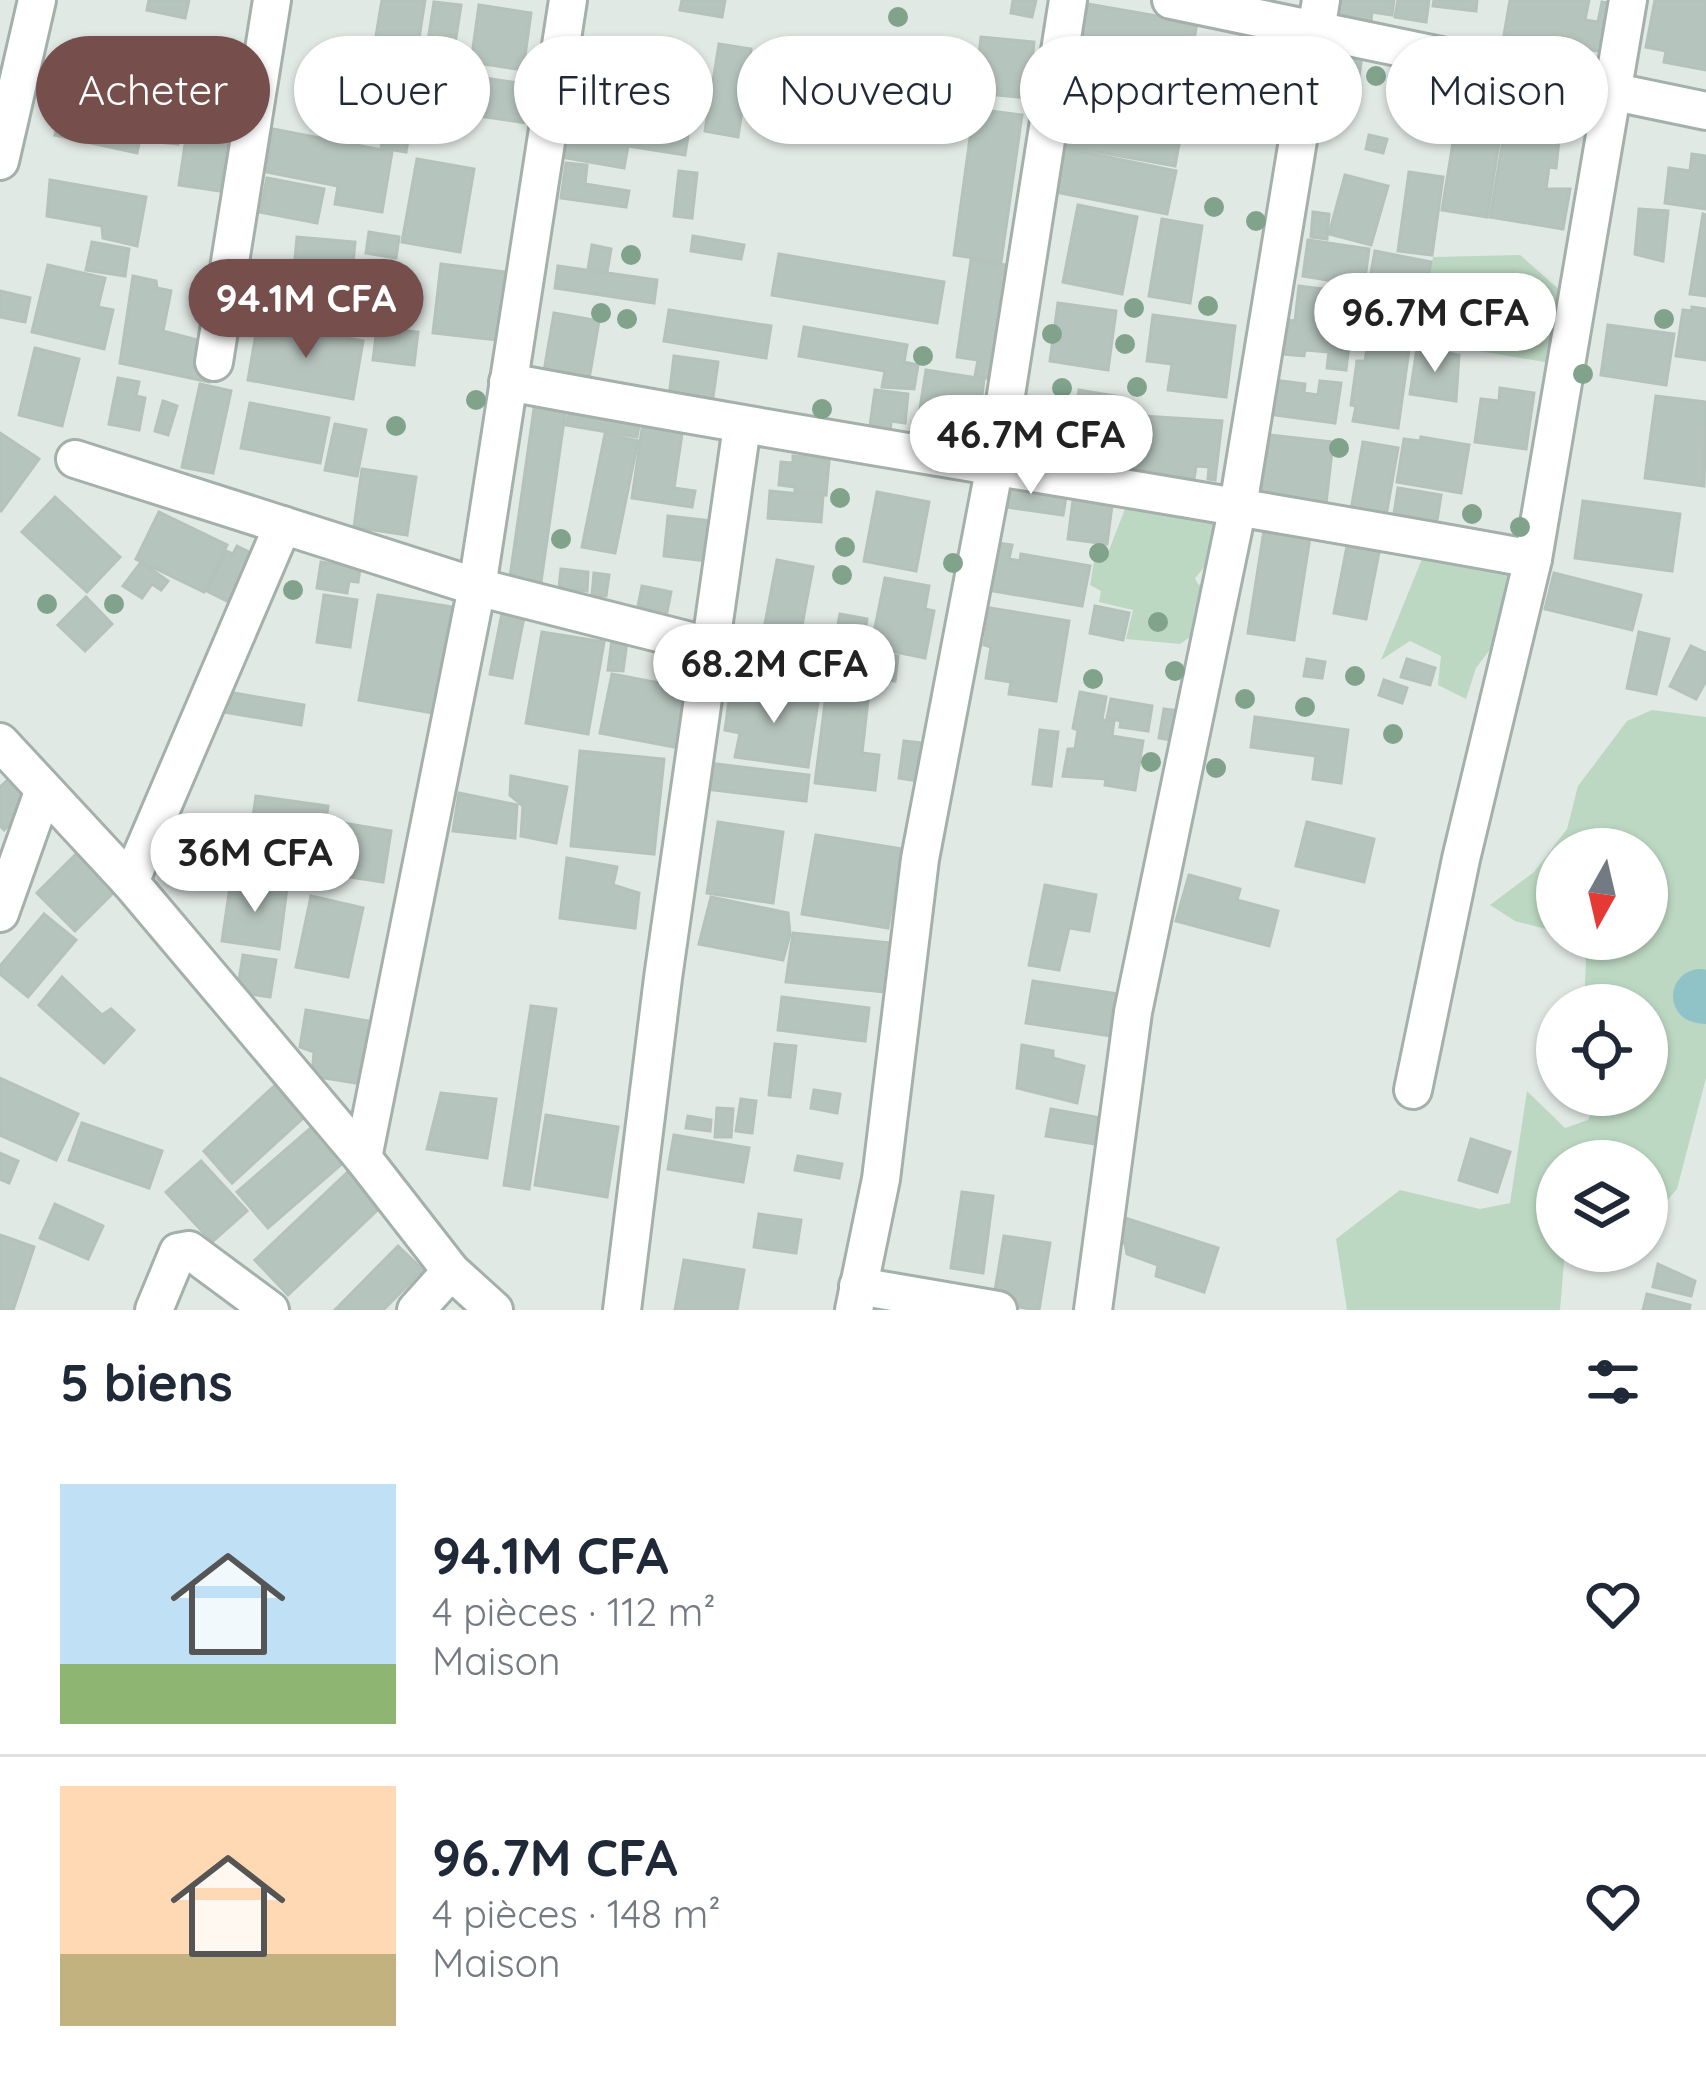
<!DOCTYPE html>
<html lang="fr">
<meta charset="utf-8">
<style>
body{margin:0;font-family:Quicksand,sans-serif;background:#f2f2f3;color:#1f2937;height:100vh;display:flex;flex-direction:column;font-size:45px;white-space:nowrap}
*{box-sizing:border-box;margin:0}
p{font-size:39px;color:#747a83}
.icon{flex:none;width:66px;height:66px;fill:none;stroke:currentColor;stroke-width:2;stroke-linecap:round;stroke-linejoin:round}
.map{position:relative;height:1310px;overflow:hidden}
.side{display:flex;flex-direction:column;background:#fff;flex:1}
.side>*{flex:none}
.guide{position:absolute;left:36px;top:36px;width:1635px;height:108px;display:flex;gap:24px}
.needle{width:78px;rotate:188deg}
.fabs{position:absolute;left:1536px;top:828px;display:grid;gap:24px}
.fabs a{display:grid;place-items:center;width:132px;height:132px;border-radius:50%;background:#fff;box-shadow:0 3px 9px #0004;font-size:60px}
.price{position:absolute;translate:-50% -102px;padding:0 27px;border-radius:42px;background:#fff;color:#222;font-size:39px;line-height:78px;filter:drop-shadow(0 3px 6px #0008)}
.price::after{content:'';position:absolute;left:50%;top:72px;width:36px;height:27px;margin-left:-18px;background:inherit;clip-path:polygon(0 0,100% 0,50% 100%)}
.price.active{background:#764f4d;color:#fff}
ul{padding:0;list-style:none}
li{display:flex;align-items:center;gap:36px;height:300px;padding:0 60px}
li+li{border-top:3px solid #e0e1e3}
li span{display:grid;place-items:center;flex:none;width:336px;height:240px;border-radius:0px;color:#555}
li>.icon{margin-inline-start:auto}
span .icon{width:144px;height:144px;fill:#fffc;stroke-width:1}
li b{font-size:51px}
h2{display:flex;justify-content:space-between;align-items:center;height:144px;padding:0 60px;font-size:51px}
.pill{padding:0 42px;border-radius:54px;background:#fff;box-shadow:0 3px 9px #0004;font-size:42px;line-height:108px}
.pill.active{background:#764f4d;color:#fff}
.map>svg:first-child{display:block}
.green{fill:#bcd8c2}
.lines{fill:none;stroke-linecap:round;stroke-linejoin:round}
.river{stroke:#8fc3c8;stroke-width:54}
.building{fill:#b6c4be;stroke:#b4c2bb;stroke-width:3}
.minor-casing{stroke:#a4b0ab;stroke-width:42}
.minor{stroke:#fff;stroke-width:36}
.tree{fill:#81a38c}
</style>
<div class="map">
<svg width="1706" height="1310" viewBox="0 0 1706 1310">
<rect width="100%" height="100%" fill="#e1e9e5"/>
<g class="green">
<path d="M1520 255 1572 301 1562 365 1420 341 1433 257Z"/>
<path d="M1129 499 1230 510 1214 561 1207 564 1195 578 1198 584 1215 592 1200 630 1180 644 1126 639 1133 610 1099 602 1101 591 1090 585 1094 561 1109 550Z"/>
<path d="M1424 554 1526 560 1501 635 1476 668 1466 699 1438 685 1441 656 1410 641 1381 660Z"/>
<path d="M1652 710 1706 717V1078L1677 1189 1657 1212 1647 1215V1161H1557V1251H1565L1560 1310H1347L1336 1239 1400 1190 1480 1209 1510 1203 1527 1091 1565 1128 1588 1120 1600 1095H1647V1005H1584L1586 960 1573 939H1647V849H1557V932L1515 921 1490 905 1534 872 1567 829 1578 786 1627 721Z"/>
</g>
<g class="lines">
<path class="river" d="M1700 996 1706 997"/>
</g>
<g class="building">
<path d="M149 0H189L185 18 147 10Z"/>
<path d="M382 0H425L418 45 409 44 408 52 399 50 398 58 373 54Z"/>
<path d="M682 0H725L722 17 680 10Z"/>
<path d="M1013 0H1036L1032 17 1011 13Z"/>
<path d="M1340 0H1394L1392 15 1372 12 1371 21 1338 17Z"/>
<path d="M1398 0H1429L1426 22 1395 17Z"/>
<path d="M1434 0H1477L1476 11 1433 6Z"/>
<path d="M1510 0H1589L1585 20 1598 22 1602 2 1612 4 1604 52 1504 35Z"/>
<path d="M1655 0H1706V70L1664 62 1666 51 1646 47Z"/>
<path d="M434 2 461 5 455 44 445 42 441 69 424 67Z"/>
<path d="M1088 4 1197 23 1188 71 1078 53Z"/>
<path d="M479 5 531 13 523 70 471 62Z"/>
<path d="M981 37 1034 42 1028 98 975 93Z"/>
<path d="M719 44 751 49 738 137 705 131Z"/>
<path d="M179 45 205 48 201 82 174 79Z"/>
<path d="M1333 45 1363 50 1356 96 1326 91Z"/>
<path d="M1076 58 1191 79 1175 166 1060 145Z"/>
<path d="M397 61 421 65 406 152 381 148 386 124 369 121 377 70 395 73Z"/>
<path d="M1440 72 1458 74 1454 104 1436 102Z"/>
<path d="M61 73 142 91 132 137 140 139 137 153 55 135 59 119 50 118Z"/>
<path d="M457 74 546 87 541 125 451 112Z"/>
<path d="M1463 82 1501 88 1499 99 1506 100 1487 217 1442 210Z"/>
<path d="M194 84 235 90 220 191 179 185Z"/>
<path d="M1512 87 1564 95 1556 168 1549 167 1546 189H1570L1563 229 1490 217Z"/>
<path d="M571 93 645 106 644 115 690 123 685 155 628 146 624 168 561 157Z"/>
<path d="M162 108 181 110 178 144 158 142Z"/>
<path d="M974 109 1022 115 1001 262 954 255Z"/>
<path d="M273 129 392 152 382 212 335 204 338 186 267 172Z"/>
<path d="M1369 135 1387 139 1383 153 1366 149Z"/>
<path d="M1064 148 1176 171 1167 214 1056 192Z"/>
<path d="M1692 154 1706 156V209L1665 203 1669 168 1690 171Z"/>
<path d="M417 159 474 169 460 252 402 242Z"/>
<path d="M566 163 587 165 585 184 629 191 626 207 561 198Z"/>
<path d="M679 171 697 173 692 218 674 216Z"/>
<path d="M1409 172 1443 177 1432 255 1398 251Z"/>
<path d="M1345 175 1388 186 1371 245 1329 234Z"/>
<path d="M267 178 324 189 317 223 260 212Z"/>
<path d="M50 180 146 197 137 246 103 238 102 226 47 216Z"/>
<path d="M1078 205 1137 217 1122 294 1063 282Z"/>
<path d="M1639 209 1668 211 1663 261 1635 254Z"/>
<path d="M1313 212 1329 214 1327 239 1311 237Z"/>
<path d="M1703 214 1706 215V296L1690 294Z"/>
<path d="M1162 219 1202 226 1190 303 1149 296Z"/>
<path d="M369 232 399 237 396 258 366 253Z"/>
<path d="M693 236 744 245 741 259 691 251Z"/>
<path d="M297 237 355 242 349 309 291 303Z"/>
<path d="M1308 240 1369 249 1364 286 1303 276Z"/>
<path d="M92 242 129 249 125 276 86 270Z"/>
<path d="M592 245 611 249 607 272 588 269Z"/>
<path d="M1375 251 1431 262 1416 342 1360 332Z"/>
<path d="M779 254 944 282 937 323 772 295Z"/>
<path d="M971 260 1013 266 996 380 975 376 978 360 957 357Z"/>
<path d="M441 264 506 272 498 340 433 333Z"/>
<path d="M48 265 105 278 98 307 113 310 104 349 32 332Z"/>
<path d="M558 266 657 280 654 303 555 288Z"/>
<path d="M133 276 156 281 157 288 171 291 163 331 212 344 209 382 120 363Z"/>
<path d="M1299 286 1355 293 1346 370 1327 368 1329 352 1305 350 1304 356 1281 354 1285 320 1295 321Z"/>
<path d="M0 291 30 298 25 322 0 317Z"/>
<path d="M1058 303 1116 311 1108 370 1050 361Z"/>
<path d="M1692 307 1706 309V360L1676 356 1683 310 1692 311Z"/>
<path d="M669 310 771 326 766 358 664 341Z"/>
<path d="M554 313 599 321 588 385 543 377Z"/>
<path d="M1153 315 1235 326 1226 397 1168 390 1172 364 1147 361Z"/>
<path d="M258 322 363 341 353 399 248 380Z"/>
<path d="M1608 325 1674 334 1666 385 1601 375Z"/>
<path d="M804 327 907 345 904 362 918 365 914 389 882 387 885 371 799 356Z"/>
<path d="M377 328 418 332 414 365 373 360Z"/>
<path d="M1368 343 1409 350 1398 428 1353 421 1356 406 1351 405 1357 361H1365Z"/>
<path d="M35 348 79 359 62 426 19 415Z"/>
<path d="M1417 348 1459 355 1456 401 1410 394Z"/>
<path d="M674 356 718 362 712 404 669 397Z"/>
<path d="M926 370 984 379 979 419 987 420 982 451 915 441Z"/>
<path d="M118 378 139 382 136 396 145 398 139 430 109 424Z"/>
<path d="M1274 380 1305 384 1304 393 1318 395 1320 381 1341 383 1335 423 1269 414Z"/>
<path d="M200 384 231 391 213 473 182 467Z"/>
<path d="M1500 388 1534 393 1526 449 1475 442 1481 399 1499 401Z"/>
<path d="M875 390 908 394 905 423 891 421 890 435 869 433Z"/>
<path d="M1079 390 1121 397 1113 452 1071 446Z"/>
<path d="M536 395 567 400 541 582 510 577Z"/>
<path d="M1656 396 1706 402 1704 486 1645 478Z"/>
<path d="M163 401 177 406 168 435 155 431Z"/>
<path d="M571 402 641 413 637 437 566 425Z"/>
<path d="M250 403 329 418 320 463 241 448Z"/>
<path d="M1126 415 1222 421 1215 480 1208 479 1209 467 1196 466 1194 479 1120 467Z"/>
<path d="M643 422 683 427 674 488 695 491 692 507 632 498Z"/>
<path d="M335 424 366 430 357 476 325 470Z"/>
<path d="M0 433 39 459 1 511 0 510Z"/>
<path d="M605 434 638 441 615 553 582 547Z"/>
<path d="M1269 435 1333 442 1326 504 1261 496Z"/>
<path d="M1421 437 1469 445 1461 493 1397 482 1404 439 1420 441Z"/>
<path d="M1363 442 1398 448 1386 516 1351 510Z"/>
<path d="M805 445 823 447 821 460 829 461 826 495 795 492V487L779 485 781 462 793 463V456L804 457Z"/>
<path d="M1068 449 1119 456 1116 480 1064 472Z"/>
<path d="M362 469 416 477 407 535 354 527Z"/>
<path d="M1004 477 1055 485 1054 495 1066 497 1063 515 999 506Z"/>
<path d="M1398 488 1441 495 1436 527 1393 520Z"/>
<path d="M770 491 823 496 821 522 768 518Z"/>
<path d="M877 492 929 502 916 571 864 561Z"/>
<path d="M1074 493 1113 498 1107 544 1068 539Z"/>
<path d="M55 497 120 557 87 592 22 532Z"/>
<path d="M1583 501 1680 514 1672 571 1575 558Z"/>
<path d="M159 512 227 545 204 592 136 559Z"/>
<path d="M668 516 713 521 708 561 664 556Z"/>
<path d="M1265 524 1311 531 1294 640 1248 633Z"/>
<path d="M1349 536 1381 542 1366 619 1334 613Z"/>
<path d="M990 542 1012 545 1009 559 1020 561 1021 554 1090 566 1082 606 982 589Z"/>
<path d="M237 546 259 557 235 605 207 591 226 551 233 554Z"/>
<path d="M777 560 813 567 800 636 764 629Z"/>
<path d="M141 562 168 581 161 590 152 584 142 598 123 586Z"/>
<path d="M321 562 360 569 358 582 349 581 347 593 317 588Z"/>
<path d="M561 569 588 572 587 591 559 588Z"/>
<path d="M594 573 609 575 606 596 592 595Z"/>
<path d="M1554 573 1641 595 1632 630 1545 609Z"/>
<path d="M885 578 929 586 925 609 934 611 925 658 871 647Z"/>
<path d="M642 586 671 592 667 612 638 606Z"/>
<path d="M324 595 357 600 350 647 317 642Z"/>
<path d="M378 595 452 607 433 713 359 700Z"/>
<path d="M86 597 112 624 85 651 58 625Z"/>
<path d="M1095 606 1129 613 1123 640 1090 633Z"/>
<path d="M990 608 1069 621 1056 701 1009 694 1011 682 986 678 991 647 984 645Z"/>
<path d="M502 613 524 617 512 678 490 674Z"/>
<path d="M840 614 867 619 854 692 833 688 836 672 829 670Z"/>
<path d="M542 632 604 642 588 734 526 723Z"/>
<path d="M613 632 628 635 623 671 608 670Z"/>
<path d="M1639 632 1669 639 1656 694 1627 688Z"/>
<path d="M1691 646 1706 653V681L1696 699 1670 686Z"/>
<path d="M870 652 898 656 895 681 867 677Z"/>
<path d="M1307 659 1325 662 1322 678 1304 676Z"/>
<path d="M1407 659 1435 668 1430 685 1401 677Z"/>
<path d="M612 674 701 691 690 750 600 733Z"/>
<path d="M1384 680 1407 688 1402 703 1379 695Z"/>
<path d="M769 687 819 695 808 767 735 757 740 733 725 730 730 694 766 699Z"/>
<path d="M222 691 304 705 301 725 218 711Z"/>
<path d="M1080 692 1106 697 1102 720 1114 721 1112 736 1143 741 1135 790 1105 785 1106 779 1063 776 1068 749H1075L1078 730 1073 728Z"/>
<path d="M826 695 868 700 862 753 879 755 875 790 815 783Z"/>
<path d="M1111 699 1152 706 1148 731 1120 727 1121 721 1107 718Z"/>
<path d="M1164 709 1189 712 1184 742 1159 738Z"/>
<path d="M1255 717 1348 730 1341 783 1313 779 1316 756 1251 747Z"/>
<path d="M1040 730 1058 732 1051 786 1033 784Z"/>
<path d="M904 741 923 743 918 781 899 778Z"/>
<path d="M580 751 664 759 654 854 571 846Z"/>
<path d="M708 763 809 775 806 801 705 789Z"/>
<path d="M511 776 567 787 556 843 521 836 523 806 510 795Z"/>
<path d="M10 778 33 802 4 830 0 826V787Z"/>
<path d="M459 793 517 805 515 838 453 831Z"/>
<path d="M256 796 328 806 317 881 245 871Z"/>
<path d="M331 821 391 831 383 882 323 873Z"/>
<path d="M718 822 783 832 773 903 707 893Z"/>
<path d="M1307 822 1374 839 1364 882 1296 866Z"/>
<path d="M816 835 902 849 888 928 802 914Z"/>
<path d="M78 852 116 890 75 931 37 893Z"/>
<path d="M567 858 617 867 613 885 639 893 635 928 560 918Z"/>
<path d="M1189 875 1240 889 1237 900 1278 911 1269 946 1176 921Z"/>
<path d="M231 880 287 888 279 949 222 941Z"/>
<path d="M1045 885 1096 895 1089 931 1069 928 1059 970 1029 965Z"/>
<path d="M311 896 363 908 348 977 296 967Z"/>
<path d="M711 897 788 913 790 934 783 960 699 944Z"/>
<path d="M44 914 76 940 28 997 0 974V966Z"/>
<path d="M793 933 891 943 886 992 786 982Z"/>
<path d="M243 955 276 960 270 997 237 992Z"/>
<path d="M62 977 102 1015 111 1009 134 1030 104 1063 39 1005Z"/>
<path d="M1033 981 1125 995 1118 1037 1026 1023Z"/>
<path d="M782 997 869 1008 865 1041 778 1030Z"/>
<path d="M531 1006 556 1009 529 1189 504 1185Z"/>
<path d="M306 1010 379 1023 368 1085 312 1076 314 1052 300 1047Z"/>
<path d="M775 1044 796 1046 790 1097 769 1095Z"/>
<path d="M1022 1045 1053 1051V1058L1084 1066 1077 1103 1017 1088Z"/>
<path d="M0 1078 78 1114 56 1160 0 1135Z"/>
<path d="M283 1078 312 1110 232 1183 204 1151Z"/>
<path d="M814 1090 840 1094 837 1113 811 1108Z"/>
<path d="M441 1093 496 1099 487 1158 427 1149Z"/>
<path d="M741 1099 756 1101 752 1133 736 1131Z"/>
<path d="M717 1108 733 1109 731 1137H715Z"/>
<path d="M1051 1109 1117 1121 1113 1147 1046 1136Z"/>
<path d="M546 1115 618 1127 607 1197 535 1185Z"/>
<path d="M688 1116 711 1120 710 1131 686 1128Z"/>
<path d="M321 1119 352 1155 268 1228 237 1192Z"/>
<path d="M82 1123 162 1151 149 1188 69 1160Z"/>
<path d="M674 1135 749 1148 743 1182 668 1169Z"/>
<path d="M1471 1139 1510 1152 1497 1192 1459 1180Z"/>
<path d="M0 1153 18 1161 9 1183 0 1179Z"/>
<path d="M798 1156 842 1164 839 1178 795 1170Z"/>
<path d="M201 1161 247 1211 212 1242 166 1192Z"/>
<path d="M355 1165 388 1200 288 1295 255 1260Z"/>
<path d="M962 1192 993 1196 983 1273 951 1268Z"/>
<path d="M55 1204 103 1226 88 1259 40 1238Z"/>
<path d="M759 1214 801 1220 796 1253 754 1247Z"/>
<path d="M1125 1218 1218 1248 1204 1292 1156 1276 1158 1265 1127 1254 1125 1243 1117 1240Z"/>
<path d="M0 1235 34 1247 13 1310H0Z"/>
<path d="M1004 1236 1050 1243 1039 1310 993 1303Z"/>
<path d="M398 1246 423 1270 383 1310H335Z"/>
<path d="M684 1260 744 1270 737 1310H675Z"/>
<path d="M1658 1264 1695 1281 1691 1296 1653 1287Z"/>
<path d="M1647 1294 1690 1305 1689 1310H1643Z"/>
</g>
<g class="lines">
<g class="minor-casing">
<g id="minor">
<path d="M1171 0 1706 111"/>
<path d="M0 161 37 0"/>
<path d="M214 362 272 0"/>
<path d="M508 382C849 446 1192 496 1533 559"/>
<path d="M75 459 477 587 710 646"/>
<path d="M0 742 130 882 363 1158 451 1271 494 1310"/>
<path d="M130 882 283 525"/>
<path d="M0 913 43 792"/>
<path d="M1413 1090 1461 859 1533 559 1628 0"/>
<path d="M363 1158 477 587 568 0"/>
<path d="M858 1286 998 1310"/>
<path d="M154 1310 178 1252 189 1250 270 1310"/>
<path d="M416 1310 451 1271"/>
<path d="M622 1310 663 978 742 426"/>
<path d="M854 1310 881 1179 920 859 995 465 1068 0"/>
<path d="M1093 1310 1133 1012 1238 506 1321 0"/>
</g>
</g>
<use href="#minor" class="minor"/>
</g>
<g class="tree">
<circle cx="898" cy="17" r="10"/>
<circle cx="1513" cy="52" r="10"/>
<circle cx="1217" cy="57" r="10"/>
<circle cx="1376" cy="76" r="10"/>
<circle cx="1397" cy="93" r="10"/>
<circle cx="1214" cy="111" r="10"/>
<circle cx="1329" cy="128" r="10"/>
<circle cx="1214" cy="207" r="10"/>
<circle cx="1256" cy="221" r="10"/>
<circle cx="631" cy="255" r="10"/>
<circle cx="252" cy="294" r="10"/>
<circle cx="382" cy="304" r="10"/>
<circle cx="1208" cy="306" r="10"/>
<circle cx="1134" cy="308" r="10"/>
<circle cx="601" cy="313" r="10"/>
<circle cx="627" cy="319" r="10"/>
<circle cx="1664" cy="319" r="10"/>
<circle cx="1052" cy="334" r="10"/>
<circle cx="1125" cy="344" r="10"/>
<circle cx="923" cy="356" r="10"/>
<circle cx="1583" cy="374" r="10"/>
<circle cx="1137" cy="387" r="10"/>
<circle cx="1062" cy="388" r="10"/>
<circle cx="476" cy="400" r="10"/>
<circle cx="822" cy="409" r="10"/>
<circle cx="1059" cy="420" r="10"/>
<circle cx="396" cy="426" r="10"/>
<circle cx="1339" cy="448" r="10"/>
<circle cx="840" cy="498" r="10"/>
<circle cx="1472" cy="514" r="10"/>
<circle cx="1520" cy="527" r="10"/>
<circle cx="561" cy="539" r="10"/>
<circle cx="845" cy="547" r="10"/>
<circle cx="1099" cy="553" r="10"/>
<circle cx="953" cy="563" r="10"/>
<circle cx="842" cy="575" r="10"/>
<circle cx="293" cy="590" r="10"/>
<circle cx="47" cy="604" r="10"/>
<circle cx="114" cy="604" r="10"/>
<circle cx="1158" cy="622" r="10"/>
<circle cx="1175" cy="671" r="10"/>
<circle cx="809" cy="673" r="10"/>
<circle cx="1355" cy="676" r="10"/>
<circle cx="1093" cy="679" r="10"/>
<circle cx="1245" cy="699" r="10"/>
<circle cx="1305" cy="707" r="10"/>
<circle cx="1393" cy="734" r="10"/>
<circle cx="1151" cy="762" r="10"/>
<circle cx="1216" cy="768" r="10"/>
</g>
</svg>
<div class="fabs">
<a><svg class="needle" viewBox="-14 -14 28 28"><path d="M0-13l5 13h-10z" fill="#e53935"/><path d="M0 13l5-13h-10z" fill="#747a83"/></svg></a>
<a><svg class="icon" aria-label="locate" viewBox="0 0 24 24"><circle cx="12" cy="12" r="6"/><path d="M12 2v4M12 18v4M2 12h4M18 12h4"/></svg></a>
<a><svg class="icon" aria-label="layers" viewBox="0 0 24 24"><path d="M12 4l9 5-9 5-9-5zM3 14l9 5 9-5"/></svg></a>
</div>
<b class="price active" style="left:306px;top:361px">94.1M CFA</b>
<b class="price" style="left:1435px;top:375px">96.7M CFA</b>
<b class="price" style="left:1031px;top:497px">46.7M CFA</b>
<b class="price" style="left:774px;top:726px">68.2M CFA</b>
<b class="price" style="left:255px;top:915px">36M CFA</b>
<div class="guide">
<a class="pill active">Acheter</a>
<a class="pill">Louer</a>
<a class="pill">Filtres</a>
<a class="pill">Nouveau</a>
<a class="pill">Appartement</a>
<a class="pill">Maison</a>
</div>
</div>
<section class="side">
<h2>5 biens<svg class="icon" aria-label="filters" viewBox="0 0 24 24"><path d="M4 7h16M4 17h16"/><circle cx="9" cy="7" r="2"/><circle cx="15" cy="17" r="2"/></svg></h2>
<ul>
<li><span style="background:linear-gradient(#bfe0f5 75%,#8fb573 0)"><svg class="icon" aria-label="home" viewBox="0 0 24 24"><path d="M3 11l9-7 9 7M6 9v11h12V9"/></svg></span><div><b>94.1M CFA</b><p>4 pièces · 112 m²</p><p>Maison</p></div><svg class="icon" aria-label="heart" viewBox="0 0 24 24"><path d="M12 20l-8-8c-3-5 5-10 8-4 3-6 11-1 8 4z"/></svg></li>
<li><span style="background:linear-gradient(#ffd9b3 70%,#c2b280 0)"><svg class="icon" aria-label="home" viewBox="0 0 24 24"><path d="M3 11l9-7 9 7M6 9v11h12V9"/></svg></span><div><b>96.7M CFA</b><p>4 pièces · 148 m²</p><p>Maison</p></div><svg class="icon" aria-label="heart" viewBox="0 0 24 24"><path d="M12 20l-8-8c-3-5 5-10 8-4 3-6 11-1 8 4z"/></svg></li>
</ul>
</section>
